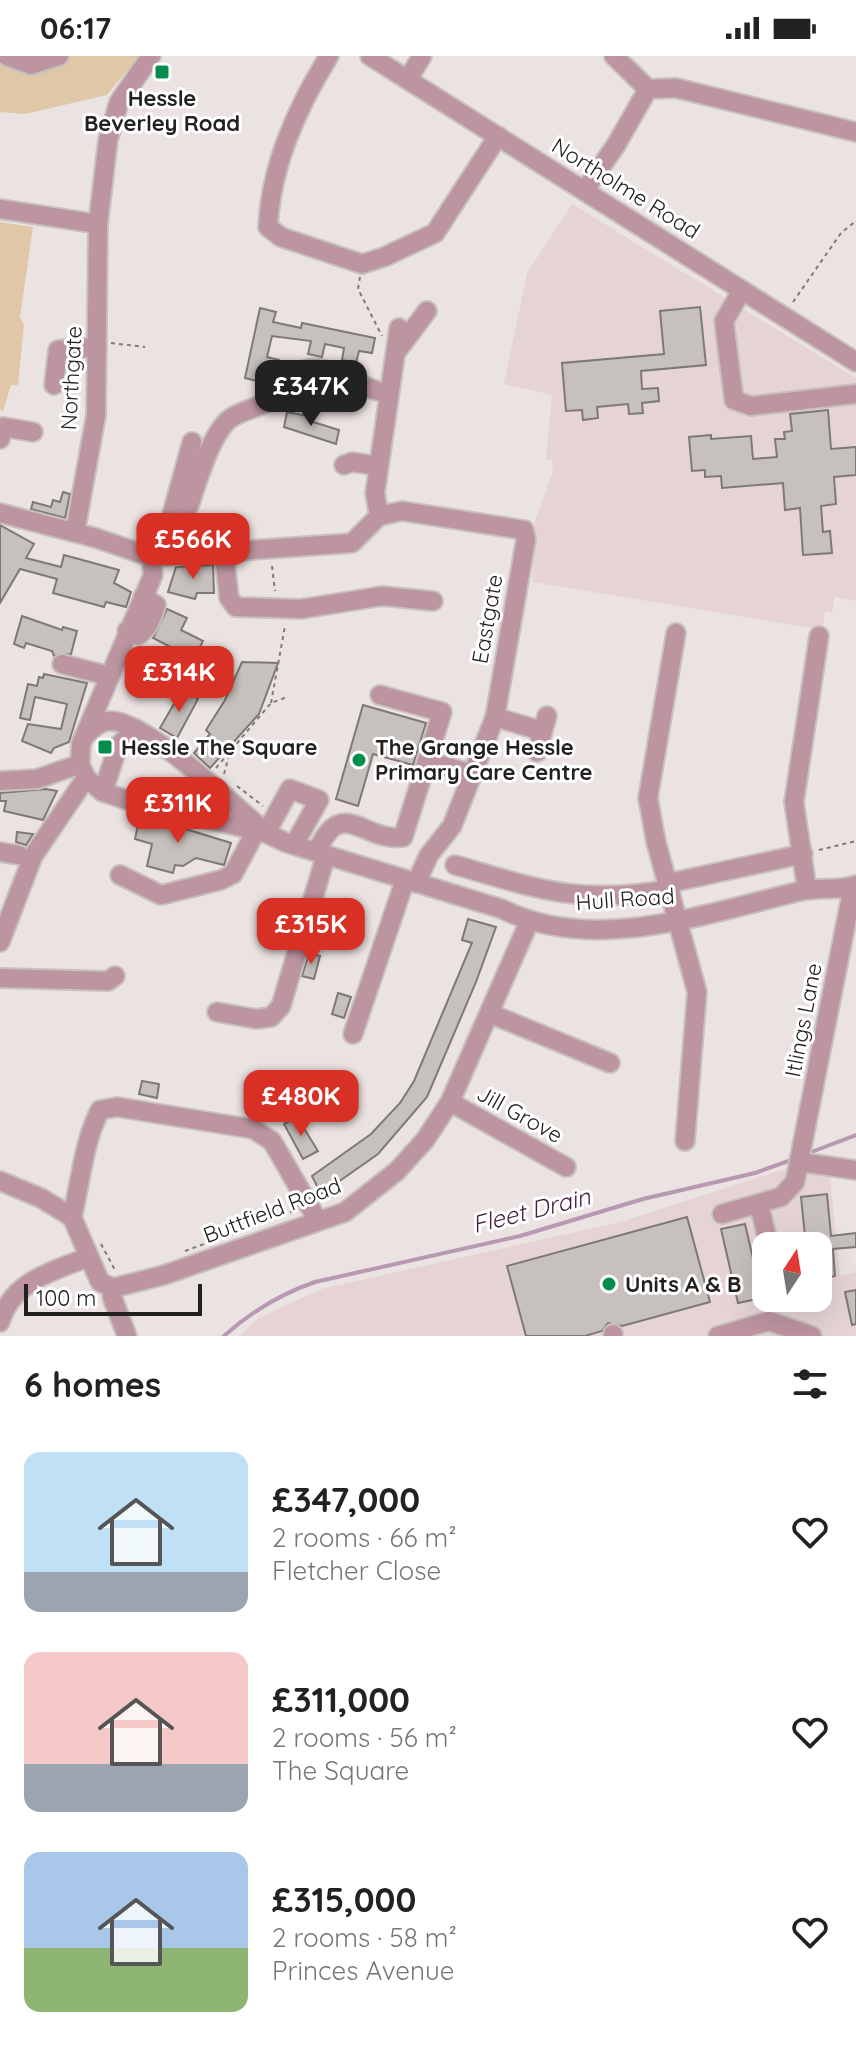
<!DOCTYPE html>
<meta charset="utf-8">
<style>
body{margin:0;font-family:Quicksand,sans-serif;background:#f2f2f2;color:#222;height:100vh;display:flex;flex-direction:column;font-size:30px;white-space:nowrap}
*{box-sizing:border-box;margin:0}
p{font-size:26px;color:#767676}
.icon{flex:none;width:44px;height:44px;fill:none;stroke:currentColor;stroke-width:2;stroke-linecap:round;stroke-linejoin:round}
.map{position:relative;height:1280px;overflow:hidden}
.side{display:flex;flex-direction:column;background:#fff;flex:1}
.side>*{flex:none}
.needle{width:52px;rotate:12deg}
.buttons{position:absolute;left:752px;top:1176px;display:grid;gap:16px}
.buttons a{display:grid;place-items:center;width:80px;height:80px;border-radius:16px;background:#fff;box-shadow:0 8px 32px #0002;font-size:40px}
.scale{position:absolute;left:24px;bottom:20px;width:178px;box-sizing:border-box;padding-left:8px;border:4px solid #232020;border-top:0;font-size:22px;line-height:28px;white-space:nowrap;color:#232020;-webkit-text-stroke:6px #fff;paint-order:stroke}
.price{position:absolute;translate:-50% -68px;padding:0 18px;border-radius:16px;background:#d93025;color:#fff;font-size:26px;line-height:52px;filter:drop-shadow(0 2px 4px #0008)}
.price::after{content:'';position:absolute;left:50%;top:48px;width:24px;height:18px;margin-left:-12px;background:inherit;clip-path:polygon(0 0,100% 0,50% 100%)}
.price.on{background:#222;color:#fff}
ul{padding:0;list-style:none}
li{display:flex;align-items:center;gap:24px;height:200px;padding:0 24px}
li span{display:grid;place-items:center;flex:none;width:224px;height:160px;border-radius:16px;color:#555}
li>.icon{margin-inline-start:auto}
span .icon{width:96px;height:96px;fill:#fffc;stroke-width:1}
li b{font-size:34px}
h2{display:flex;justify-content:space-between;align-items:center;height:96px;padding:0 24px;font-size:34px}
.status{display:flex;justify-content:space-between;align-items:center;height:56px;padding:0 40px;background:#fff;direction:ltr}
.status svg{height:22px;fill:currentColor}
.map>svg:first-child{display:block}
.built{fill:#e5d4d3;fill-rule:evenodd}
.green{fill:#dfc7a7}
.lines{fill:none;stroke-linecap:round;stroke-linejoin:round}
.stream{stroke:#b898b2;stroke-width:4}
.building{fill:#c7c1bd;stroke:#7f7976;stroke-width:2}
.minor-casing{stroke:#c7c0bf;stroke-width:22}
.path{stroke:#7f7a79;stroke-width:2;stroke-dasharray:4 4;stroke-linecap:butt}
.minor{stroke:#bd95a1;stroke-width:18}
.poi-dot{fill:#058d4b;stroke:#fff;stroke-width:3}
.labels{text-anchor:middle;dominant-baseline:central;stroke-width:6;stroke-linejoin:round;paint-order:stroke}
.poi-label{font-size:22px;font-weight:bold;fill:#232020;stroke:#fff;text-anchor:start}
.street-label{font-size:22px;fill:#232020;stroke:#fff}
.water-label{font-size:24px;font-style:italic;fill:#461c40;stroke:#fff}
</style>
<div class="status"><b>06:17</b><svg viewBox="0 0 49 12"><path d="M0 12V9h3v3zM5 12V6h3v6zM10 12V3h3v9zM15 12V0h3v12zM26 1h20v11H26zM47 4h2v5h-2z"/></svg></div>
<div class="map">
<svg width="856" height="1280" viewBox="0 0 856 1280">
<rect width="100%" height="100%" fill="#ebe3e2"/>
<g class="built">
<path d="M572 148 856 322V545L835 541 832 556H825L823 574 532 526 535 465 552 418 553 405 546 403 552 339 504 328 527 217Z"/>
<path d="M782 1114 830 1120 840 1220 856 1216V1280H240L259 1262 321 1233 620 1166ZM766 1190H818V1242H766Z"/>
</g>
<g class="green">
<path d="M0 0H139L107 39 25 58 0 56Z"/>
<path d="M0 166 33 171 20 261 24 269 18 329H11L3 355 0 354Z"/>
</g>
<g class="lines">
<g class="stream">
<path d="M806 1098 856 1079"/>
<path d="M224 1280C252 1255 280 1238 315 1226L520 1180 643 1143 755 1117 794 1103"/>
</g>
</g>
<g class="building">
<path d="M700 251 706 309 641 315 642 333 658 332 659 345 642 347 643 357 629 358 628 348 597 351 598 362 583 364 582 354 566 355 562 307 664 298 660 255Z"/>
<path d="M260 252 276 256 273 266 301 272 302 267 375 282 372 297 359 295 356 307 342 304 344 292 325 288 322 301 308 298 311 285 272 280 267 301 279 304 275 320 263 317 261 326 245 322Z"/>
<path d="M828 354 831 393 856 391V419L834 421 836 448 821 450 823 476 830 475 832 497 803 499 800 452 785 454 783 427 722 432 721 420 705 421V414L692 415 689 381 711 379V383L751 380 753 403 777 401 775 383H785L784 376 792 375 790 358Z"/>
<path d="M287 356 313 361V366L339 374 336 388 284 371Z"/>
<path d="M63 436 70 438 65 462 31 453 33 446 51 451 53 444 60 446Z"/>
<path d="M0 469 34 488 26 502 61 511 64 499 119 514 114 527 131 536 126 551 106 546 104 551 53 537 57 523 20 513 0 547Z"/>
<path d="M213 509 214 537H197L195 543 168 536 176 511Z"/>
<path d="M167 553 187 562 181 574 203 585 194 603 153 582Z"/>
<path d="M22 560 62 574 63 571 77 575 71 598 54 600 52 595 26 587 24 592 14 588Z"/>
<path d="M242 606 278 607 259 658 210 712 194 697 210 678 206 674 225 644Z"/>
<path d="M44 618 87 627 69 686 54 692 51 697 22 685 28 668 61 673 67 648 35 641 30 664 20 662 28 628 37 630 39 621 43 622Z"/>
<path d="M182 634 198 643 177 682 160 672Z"/>
<path d="M363 649 426 667 413 709 373 698 358 750 336 743Z"/>
<path d="M46 733 57 735 43 764 4 755 6 745H0V737Z"/>
<path d="M140 759 231 787 224 809 196 802 183 810 175 809 173 817 147 810 152 788 135 783Z"/>
<path d="M17 776 33 778 26 789 16 786Z"/>
<path d="M468 863 496 871 476 926 427 1041 378 1098 321 1138 312 1120 371 1078 400 1047 414 1025 472 887 462 884Z"/>
<path d="M309 897 320 900 314 923 302 920Z"/>
<path d="M338 937 351 941 344 962 332 958Z"/>
<path d="M142 1025 159 1028 157 1042 139 1038Z"/>
<path d="M297 1061 318 1095 303 1103 284 1068Z"/>
<path d="M827 1138 831 1180 856 1177V1191L833 1193 835 1220 818 1224V1190H806L801 1141Z"/>
<path d="M687 1161 710 1246 622 1270 608 1267 602 1275 585 1280H526L507 1210Z"/>
<path d="M745 1168 761 1237 756 1238 757 1243 738 1247 721 1173Z"/>
<path d="M856 1234V1268L852 1269 845 1236Z"/>
<path d="M772 1242H809L804 1254 766 1252 763 1245Z"/>
</g>
<g class="lines">
<g class="minor-casing">
<g id="minor">
<path d="M7 0 31 9 59 0"/>
<path d="M329 0C297 52 271 109 268 171L281 181 362 208 384 201 435 177 498 80"/>
<path d="M370 0 856 306"/>
<path d="M614 0 648 33"/>
<path d="M408 23 422 0"/>
<path d="M585 134 616 89 648 33 676 32 856 76"/>
<path d="M0 153 98 168"/>
<path d="M742 234 724 265 734 344 751 350 856 338"/>
<path d="M397 295 427 255"/>
<path d="M54 329 58 294 97 291"/>
<path d="M0 383 3 371 33 376"/>
<path d="M344 409 352 406 378 410"/>
<path d="M189 450C197 427 211 376 231 362 243 354 259 352 270 344 287 332 294 309 320 313 343 317 365 334 389 338"/>
<path d="M0 457 96 482 151 501 352 487 379 460 402 455 524 474 526 483 495 661 452 770 429 799 416 827"/>
<path d="M379 460 375 437 399 272"/>
<path d="M75 476 96 359 98 168 108 84 119 46 151 0"/>
<path d="M224 497 229 542 236 551 301 553 382 540 433 545"/>
<path d="M161 498 192 386"/>
<path d="M127 575 138 579C148 574 153 559 156 549L143 541"/>
<path d="M676 577 648 742 656 786 697 936 685 1085"/>
<path d="M62 608 109 620"/>
<path d="M380 639 442 656 427 705"/>
<path d="M495 661 542 675"/>
<path d="M86 679C94 671 101 664 112 665 149 667 236 751 266 777"/>
<path d="M537 696 547 660"/>
<path d="M86 722 103 736 124 743 266 777 287 787 502 853C594 899 707 857 801 835 819 831 839 835 856 829"/>
<path d="M86 722 80 708 81 688 153 519 151 501"/>
<path d="M0 725 37 723 80 708"/>
<path d="M103 736 118 690 136 673"/>
<path d="M266 777 290 733 319 744 294 789"/>
<path d="M0 796 19 799"/>
<path d="M317 796C341 738 365 787 403 781L427 705 472 718"/>
<path d="M455 809C541 834 580 849 671 833"/>
<path d="M120 819 161 839 221 824 233 818 256 775"/>
<path d="M669 827 803 798"/>
<path d="M807 834 794 746 819 580"/>
<path d="M0 886 33 800 86 722"/>
<path d="M0 922 108 925 115 920"/>
<path d="M217 956 256 963 271 961 281 950 326 799"/>
<path d="M491 958 610 1007"/>
<path d="M353 978 405 824"/>
<path d="M450 1046 566 1111"/>
<path d="M800 1106 856 1114"/>
<path d="M0 1125 41 1142 72 1161 100 1226 113 1232 112 1241 127 1280"/>
<path d="M759 1148 769 1190"/>
<path d="M722 1158 781 1141 795 1126 853 831"/>
<path d="M72 1161C81 1125 83 1088 100 1054L117 1051 253 1073 272 1085 318 1165"/>
<path d="M113 1232 164 1219 345 1156 397 1115 425 1084 450 1046 529 866"/>
<path d="M0 1266C12 1225 53 1215 89 1201"/>
<path d="M613 1278V1280"/>
<path d="M718 1280 769 1265 812 1280"/>
</g>
</g>
<g class="path">
<path d="M360 221 358 233 382 280"/>
<path d="M793 246 841 177 856 165"/>
<path d="M111 287 145 291"/>
<path d="M272 510 275 535"/>
<path d="M271 647 285 570"/>
<path d="M216 712 271 647 287 641"/>
<path d="M224 718 230 696"/>
<path d="M237 730 263 750"/>
<path d="M819 794 856 785"/>
<path d="M324 1144 345 1136"/>
<path d="M101 1188 115 1214"/>
<path d="M185 1195 296 1154"/>
</g>
<use href="#minor" class="minor"/>
</g>
<g class="poi-dot">
<rect x="154" y="8" width="16" height="16" rx="4"/>
<rect x="97" y="683" width="16" height="16" rx="4"/>
<circle cx="359" cy="704" r="8"/>
<circle cx="609" cy="1228" r="8"/>
</g>
<g class="labels">
<g class="poi-label">
<text x="162" y="42" text-anchor="middle">Hessle<tspan x="162" dy="25">Beverley Road</tspan></text>
<text x="121" y="691">Hessle The Square</text>
<text x="375" y="691">The Grange Hessle<tspan x="375" dy="25">Primary Care Centre</tspan></text>
<text x="625" y="1228">Units A &amp; B</text>
</g>
<g class="street-label">
<text transform="translate(626 132) rotate(32)">Northolme Road</text>
<text transform="translate(71 322) rotate(-87)">Northgate</text>
<text transform="translate(487 563) rotate(-80)">Eastgate</text>
<text transform="translate(625 843) rotate(-4)">Hull Road</text>
<text transform="translate(803 964) rotate(-79)">Itlings Lane</text>
<text transform="translate(520 1058) rotate(29)">Jill Grove</text>
<text transform="translate(272 1154) rotate(-21)">Buttfield Road</text>
</g>
<g class="water-label">
<text transform="translate(531 1154) rotate(-14)">Fleet Drain</text>
</g>
</g>
</svg>
<div class="buttons">
<a><svg class="needle" viewBox="-14 -14 28 28"><path d="M0-13l5 13h-10z" fill="#e53935"/><path d="M0 13l5-13h-10z" fill="#767676"/></svg></a>
</div>
<div class="scale">100 m</div>
<b class="price on" style="left:311px;top:372px">£347K</b>
<b class="price" style="left:193px;top:525px">£566K</b>
<b class="price" style="left:179px;top:658px">£314K</b>
<b class="price" style="left:178px;top:789px">£311K</b>
<b class="price" style="left:311px;top:910px">£315K</b>
<b class="price" style="left:301px;top:1082px">£480K</b>
</div>
<section class="side">
<h2>6 homes<svg class="icon" aria-label="filters" viewBox="0 0 24 24"><path d="M4 7h16M4 17h16"/><circle cx="9" cy="7" r="2"/><circle cx="15" cy="17" r="2"/></svg></h2>
<ul>
<li><span style="background:linear-gradient(#bfe0f5 75%,#9aa5b1 0)"><svg class="icon" aria-label="home" viewBox="0 0 24 24"><path d="M3 11l9-7 9 7M6 9v11h12V9"/></svg></span><div><b>£347,000</b><p>2 rooms · 66 m²</p><p>Fletcher Close</p></div><svg class="icon" aria-label="heart" viewBox="0 0 24 24"><path d="M12 20l-8-8c-3-5 5-10 8-4 3-6 11-1 8 4z"/></svg></li>
<li><span style="background:linear-gradient(#f6c9c9 70%,#9aa5b1 0)"><svg class="icon" aria-label="home" viewBox="0 0 24 24"><path d="M3 11l9-7 9 7M6 9v11h12V9"/></svg></span><div><b>£311,000</b><p>2 rooms · 56 m²</p><p>The Square</p></div><svg class="icon" aria-label="heart" viewBox="0 0 24 24"><path d="M12 20l-8-8c-3-5 5-10 8-4 3-6 11-1 8 4z"/></svg></li>
<li><span style="background:linear-gradient(#a9c7e8 60%,#8fb573 0)"><svg class="icon" aria-label="home" viewBox="0 0 24 24"><path d="M3 11l9-7 9 7M6 9v11h12V9"/></svg></span><div><b>£315,000</b><p>2 rooms · 58 m²</p><p>Princes Avenue</p></div><svg class="icon" aria-label="heart" viewBox="0 0 24 24"><path d="M12 20l-8-8c-3-5 5-10 8-4 3-6 11-1 8 4z"/></svg></li>
</ul>
</section>
